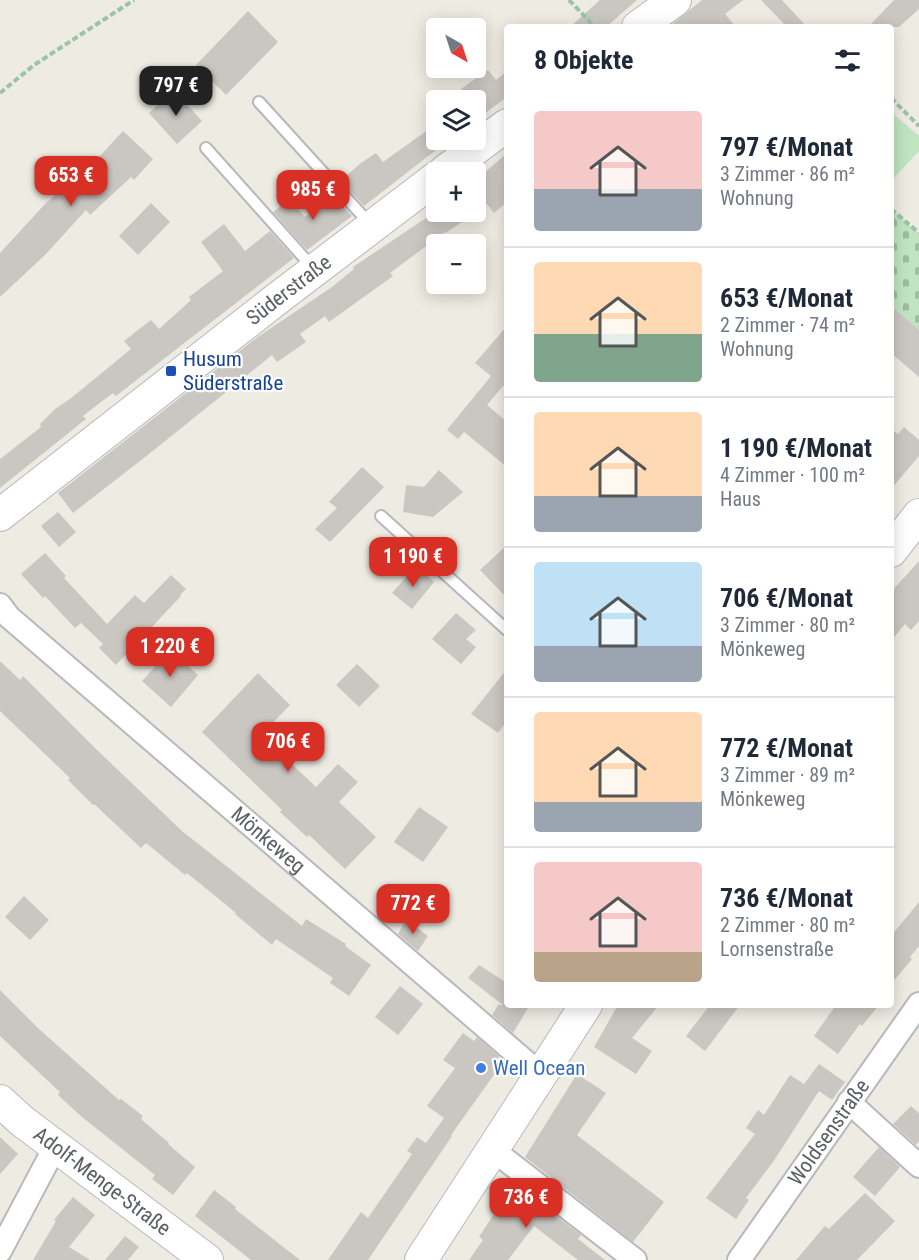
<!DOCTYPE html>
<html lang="de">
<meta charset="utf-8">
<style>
body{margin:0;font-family:"Roboto Condensed",sans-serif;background:#f6f6f7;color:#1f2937;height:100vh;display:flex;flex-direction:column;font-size:22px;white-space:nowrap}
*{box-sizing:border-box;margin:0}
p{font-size:20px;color:#747a83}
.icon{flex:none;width:33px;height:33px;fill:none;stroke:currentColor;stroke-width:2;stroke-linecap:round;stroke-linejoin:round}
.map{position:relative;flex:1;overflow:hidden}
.panel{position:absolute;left:504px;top:24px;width:390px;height:984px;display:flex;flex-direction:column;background:#fff;border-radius:6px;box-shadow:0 3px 15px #0003}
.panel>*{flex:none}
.needle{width:39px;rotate:141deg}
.tools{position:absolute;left:426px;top:18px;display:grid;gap:12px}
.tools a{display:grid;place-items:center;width:60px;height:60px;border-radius:6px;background:#fff;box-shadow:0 3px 15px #0003;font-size:30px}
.price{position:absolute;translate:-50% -51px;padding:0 14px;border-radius:12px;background:#d93025;color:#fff;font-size:20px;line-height:39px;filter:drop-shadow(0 2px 3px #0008)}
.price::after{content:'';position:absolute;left:50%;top:36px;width:18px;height:14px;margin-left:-9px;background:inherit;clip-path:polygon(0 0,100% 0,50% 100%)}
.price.current{background:#222;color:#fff}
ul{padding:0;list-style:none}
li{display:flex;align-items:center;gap:18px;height:150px;padding:0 30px}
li+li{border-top:2px solid #e0e1e3}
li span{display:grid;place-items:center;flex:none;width:168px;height:120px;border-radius:6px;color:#555}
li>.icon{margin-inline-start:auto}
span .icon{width:72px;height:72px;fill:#fffc;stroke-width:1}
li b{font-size:26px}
h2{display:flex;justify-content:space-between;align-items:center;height:72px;padding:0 30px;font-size:26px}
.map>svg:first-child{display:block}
.cemetery{fill:url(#cemetery-stones)}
.green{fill:#c0e4c0}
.building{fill:#cac7c2}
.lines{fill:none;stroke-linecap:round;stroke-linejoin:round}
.service-casing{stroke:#b5b8bc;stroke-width:14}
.minor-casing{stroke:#b5b8bc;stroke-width:26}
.secondary-casing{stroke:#b6b9be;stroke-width:34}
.path{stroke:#9ac4a5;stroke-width:4;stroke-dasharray:6 3;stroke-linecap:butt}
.service{stroke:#fff;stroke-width:10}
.minor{stroke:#fff;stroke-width:22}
.secondary{stroke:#fff;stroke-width:32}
.transit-dot{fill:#1a4fb4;stroke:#fff;stroke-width:2}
.shop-dot{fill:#3f7fe0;stroke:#fff;stroke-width:2}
.labels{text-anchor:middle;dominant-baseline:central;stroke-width:4.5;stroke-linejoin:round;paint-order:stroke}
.street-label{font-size:21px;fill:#5b5e63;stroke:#fff}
.transit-label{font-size:21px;fill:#164399;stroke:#fff;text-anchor:start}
.shop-label{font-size:21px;fill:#366cbe;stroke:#fff;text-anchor:start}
</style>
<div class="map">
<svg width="919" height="1260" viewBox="0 0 919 1260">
<defs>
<pattern id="cemetery-stones" width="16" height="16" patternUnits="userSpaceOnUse" patternTransform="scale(1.5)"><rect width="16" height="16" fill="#c0e4c0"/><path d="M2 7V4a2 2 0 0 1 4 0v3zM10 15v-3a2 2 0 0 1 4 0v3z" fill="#9fbca0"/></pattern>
</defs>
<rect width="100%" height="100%" fill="#edebe2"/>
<path class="cemetery" d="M891 209 919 234V330L891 306Z"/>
<path class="green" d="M891 112 919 136V151L891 181Z"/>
<g class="building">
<path d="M600 0H637L606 27H570Z"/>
<path d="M702 0H743L725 14 736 27H669Z"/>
<path d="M761 0H782L807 27H787Z"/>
<path d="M894 0H919V9L899 27H868Z"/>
<path d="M248 11 278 42 226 95 196 65Z"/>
<path d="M488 70 496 80 507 71V97L476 120V100H448L465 86Z"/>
<path d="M174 90 202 121 177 144 149 113Z"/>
<path d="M436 124V150L364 206 345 185 350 181 346 176 361 163 376 153 383 162Z"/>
<path d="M123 131 153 159 134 180 131 177 90 215 86 210 46 254 0 297V253L45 204 87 167 88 169Z"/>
<path d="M507 153V202L494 213 487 204 446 233 445 232 390 273 393 276 329 322 325 316 300 334 306 342 277 362 272 355 149 454 73 513 58 493 259 336 332 287 354 269 353 267 435 212H476V180Z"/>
<path d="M333 195 352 216 307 250 273 212 290 199 305 217Z"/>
<path d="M151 203 170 222 138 255 119 236Z"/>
<path d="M224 224 245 251 270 231 294 258 116 396 113 393 101 402 83 416 86 419 0 488V459L41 427 40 424 55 409 70 399 131 349 124 341 151 320 159 329 191 300 189 297 223 271 201 242Z"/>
<path d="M891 306 919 330V377L891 353Z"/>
<path d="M507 326V389L503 386 487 405 507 422V467L464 432 458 439 447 430 491 376 475 363Z"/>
<path d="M904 427 919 440V456L891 489V429L898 434Z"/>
<path d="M362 467 384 487 330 542 315 529 337 508 329 502Z"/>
<path d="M439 470 463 492 433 517 403 512 406 485 424 487Z"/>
<path d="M58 512 76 532 59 547 41 526Z"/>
<path d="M507 545V598L480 570Z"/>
<path d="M45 553 66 576 64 578 107 624 135 595 144 603 171 575 186 589 180 595 181 596 116 665 99 648 103 644 81 623 75 628 45 596 43 598 21 574Z"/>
<path d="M919 561V621L911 630 905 624 891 641V592Z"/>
<path d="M416 566 434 582 412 609 392 593Z"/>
<path d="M456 613 476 630 466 639 476 647 461 664 432 639Z"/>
<path d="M170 650 198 675 171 707 142 681Z"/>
<path d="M0 661 20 680 23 676 97 750 182 831 302 926 306 919 346 944 345 946 371 965 349 996 330 983 333 978 276 939 272 945 235 914 236 913 187 873 185 875 146 843 141 848 94 804 93 805 68 780 70 778 0 711Z"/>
<path d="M357 664 380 686 359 707 336 685Z"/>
<path d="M507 669V721L498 733 471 714Z"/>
<path d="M258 673 290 705 261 735 316 787 338 764 358 782 339 802 376 837 345 869 309 835 307 837 280 812 282 810 202 732Z"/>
<path d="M419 807 448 827 423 862 394 842Z"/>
<path d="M24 896 49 920 30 940 5 917Z"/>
<path d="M919 902V946L910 957 912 959 891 984V936Z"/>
<path d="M406 920 428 936 418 951 398 934Z"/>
<path d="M479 965 507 983V1005H530L513 1033 492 1015 498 1005H503L468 978Z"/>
<path d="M400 986 423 1004 398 1035 375 1017Z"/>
<path d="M0 990 40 1030 119 1100 121 1099 143 1116 141 1119 169 1143 168 1144 195 1167 173 1195 152 1179 155 1175 82 1117 58 1095 60 1092 0 1036Z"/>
<path d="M618 1005H659L632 1038 652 1051 636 1074 594 1047Z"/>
<path d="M710 1005H740L705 1051 686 1036Z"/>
<path d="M836 1005H879L862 1026 860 1024 838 1054 814 1036Z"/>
<path d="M463 1033 474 1041 477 1037 499 1056 498 1058 503 1062 451 1135 452 1136 368 1260H328L361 1212 368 1218 412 1154 407 1151 417 1137 426 1143 444 1118 427 1106 455 1068 443 1060Z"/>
<path d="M819 1064 845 1082 832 1100 819 1091 773 1162 746 1198 749 1200 736 1219 706 1198 755 1134 746 1128 758 1110 764 1115 790 1075 804 1084Z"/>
<path d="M577 1074 606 1093 577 1135 664 1202 633 1242 525 1157Z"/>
<path d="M911 1106 919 1113V1141L916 1145 893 1124Z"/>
<path d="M0 1137 18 1154 0 1174Z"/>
<path d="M879 1147 900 1167 875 1196 853 1177Z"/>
<path d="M510 1181 581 1235 578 1239 605 1260H578L534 1226 508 1260H469L483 1240 479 1237 503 1200 500 1197Z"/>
<path d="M214 1190 236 1207 235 1209 300 1260H251L195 1216Z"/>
<path d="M865 1193 895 1221 857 1260H796L825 1226 829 1229Z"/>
<path d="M73 1197 95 1215 69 1247 90 1260H33L56 1221 54 1220Z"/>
<path d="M125 1236 139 1247 128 1260H105Z"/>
</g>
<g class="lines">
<g class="service-casing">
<g id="service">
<path d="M259 102 370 224"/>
<path d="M206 148 314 269"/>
<path d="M381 516 507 630"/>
</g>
</g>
<g class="minor-casing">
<g id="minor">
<path id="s1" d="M0 605 9 617 540 1074"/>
<path d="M849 1102 919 1166"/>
<path d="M493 1150 635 1260"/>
<path d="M0 1251 55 1147"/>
<path id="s2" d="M739 1260 919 1004"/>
</g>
</g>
<g class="secondary-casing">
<g id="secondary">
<path d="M638 27 675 0"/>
<path d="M444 172 507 125"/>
<path id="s3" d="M0 515 282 295 436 178"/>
<path d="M891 551 919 515"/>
<path id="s4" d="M0 1101 22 1121 207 1260"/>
<path d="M421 1260 586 1005"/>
</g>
</g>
<g class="path">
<path d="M569 0 595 27"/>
<path d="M0 93 34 65 134 0"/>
<path d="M891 98 919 126"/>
<path d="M891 209 919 233"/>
</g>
<use href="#service" class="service"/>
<use href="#minor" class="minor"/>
<use href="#secondary" class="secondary"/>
</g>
<rect class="transit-dot" x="165" y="365" width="12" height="12" rx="3"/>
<circle class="shop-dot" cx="481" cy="1068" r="6"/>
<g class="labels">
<g class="street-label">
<text stroke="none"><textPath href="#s3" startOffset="366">Süderstraße</textPath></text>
<text stroke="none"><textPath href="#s1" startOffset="357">Mönkeweg</textPath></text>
<text stroke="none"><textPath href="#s2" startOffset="156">Woldsenstraße</textPath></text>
<text stroke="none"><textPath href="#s4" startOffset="130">Adolf-Menge-Straße</textPath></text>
</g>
<g class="transit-label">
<text x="183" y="359">Husum<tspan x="183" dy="24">Süderstraße</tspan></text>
</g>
<g class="shop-label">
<text x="493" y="1068">Well Ocean</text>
</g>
</g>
</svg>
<div class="tools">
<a><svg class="needle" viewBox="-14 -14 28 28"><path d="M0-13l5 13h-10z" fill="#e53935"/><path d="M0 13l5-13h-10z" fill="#747a83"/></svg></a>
<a><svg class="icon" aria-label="layers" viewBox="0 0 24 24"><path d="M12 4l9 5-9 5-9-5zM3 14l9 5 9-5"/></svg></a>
<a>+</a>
<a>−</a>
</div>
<b class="price current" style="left:176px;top:117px">797 €</b>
<b class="price" style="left:71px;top:207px">653 €</b>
<b class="price" style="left:313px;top:221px">985 €</b>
<b class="price" style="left:413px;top:588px">1 190 €</b>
<b class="price" style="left:170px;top:678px">1 220 €</b>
<b class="price" style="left:288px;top:773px">706 €</b>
<b class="price" style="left:413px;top:935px">772 €</b>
<b class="price" style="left:526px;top:1229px">736 €</b>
<section class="panel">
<h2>8 Objekte<svg class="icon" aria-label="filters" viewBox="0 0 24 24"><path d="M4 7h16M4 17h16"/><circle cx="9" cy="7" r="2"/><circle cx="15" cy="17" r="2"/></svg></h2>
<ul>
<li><span style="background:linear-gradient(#f6c9c9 65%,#9aa5b1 0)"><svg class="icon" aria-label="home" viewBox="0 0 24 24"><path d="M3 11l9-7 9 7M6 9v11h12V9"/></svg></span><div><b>797 €/Monat</b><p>3 Zimmer · 86 m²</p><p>Wohnung</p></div></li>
<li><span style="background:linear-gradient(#ffd9b3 60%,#7fa58c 0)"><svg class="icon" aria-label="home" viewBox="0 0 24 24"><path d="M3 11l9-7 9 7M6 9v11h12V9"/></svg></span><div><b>653 €/Monat</b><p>2 Zimmer · 74 m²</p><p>Wohnung</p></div></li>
<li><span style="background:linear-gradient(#ffd9b3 70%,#9aa5b1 0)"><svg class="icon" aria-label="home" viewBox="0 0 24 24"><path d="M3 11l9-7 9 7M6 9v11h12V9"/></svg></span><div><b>1 190 €/Monat</b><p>4 Zimmer · 100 m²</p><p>Haus</p></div></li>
<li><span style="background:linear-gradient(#bfe0f5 70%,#9aa5b1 0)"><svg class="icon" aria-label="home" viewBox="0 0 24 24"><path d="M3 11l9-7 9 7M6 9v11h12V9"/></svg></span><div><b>706 €/Monat</b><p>3 Zimmer · 80 m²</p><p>Mönkeweg</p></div></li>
<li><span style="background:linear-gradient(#ffd9b3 75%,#9aa5b1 0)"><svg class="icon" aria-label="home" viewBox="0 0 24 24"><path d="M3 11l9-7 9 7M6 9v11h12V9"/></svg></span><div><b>772 €/Monat</b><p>3 Zimmer · 89 m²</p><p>Mönkeweg</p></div></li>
<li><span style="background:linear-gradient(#f6c9c9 75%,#b9a48a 0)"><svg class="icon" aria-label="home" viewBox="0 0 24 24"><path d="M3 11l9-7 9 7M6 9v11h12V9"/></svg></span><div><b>736 €/Monat</b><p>2 Zimmer · 80 m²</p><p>Lornsenstraße</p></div></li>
</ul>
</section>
</div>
